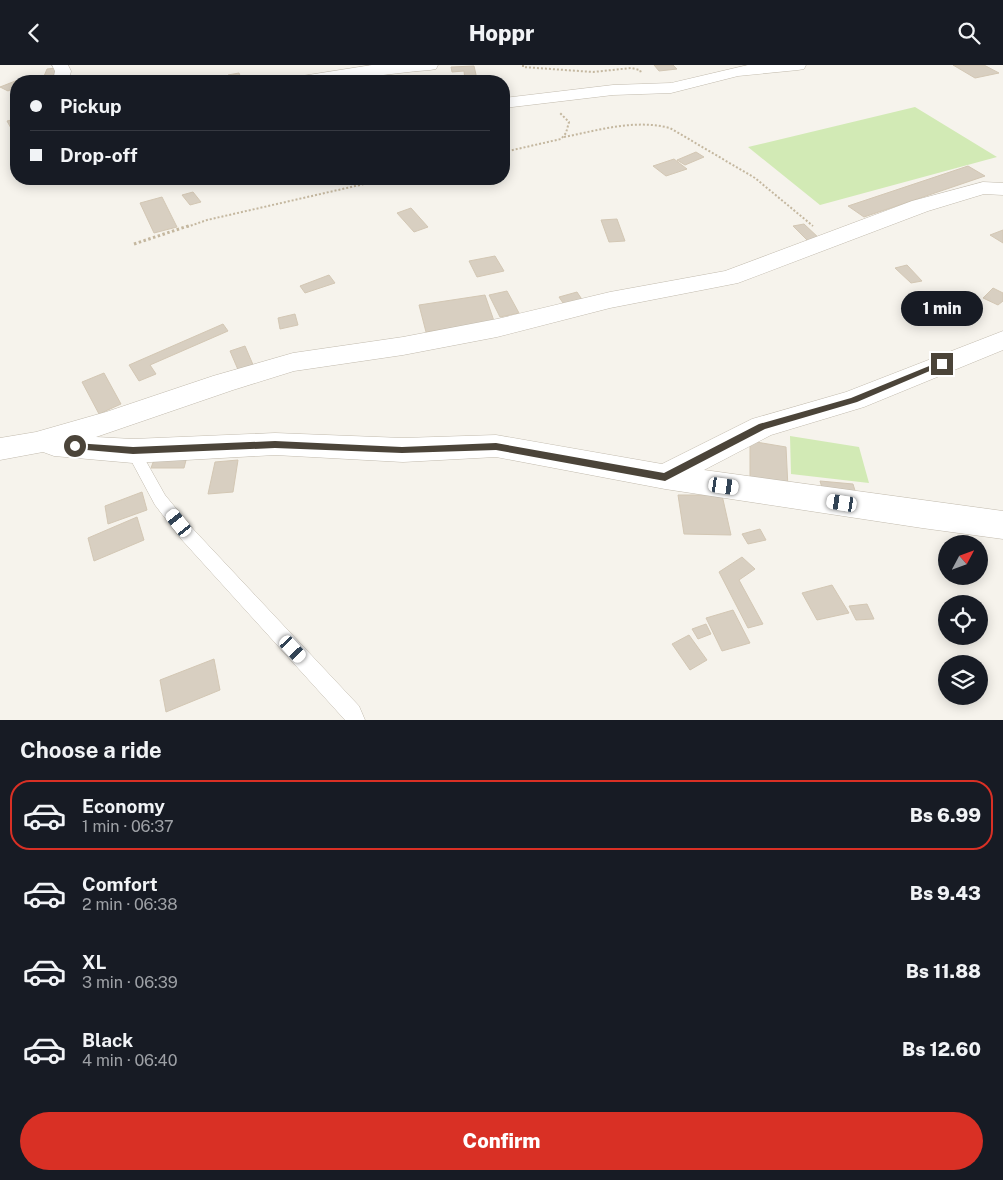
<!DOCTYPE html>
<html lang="en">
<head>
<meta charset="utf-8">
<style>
  :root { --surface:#171b24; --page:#20242c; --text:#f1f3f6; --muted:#9ea1a6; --line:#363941; --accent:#d93025 }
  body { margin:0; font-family:"Public Sans",sans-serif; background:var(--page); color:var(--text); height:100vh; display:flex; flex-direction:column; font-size:19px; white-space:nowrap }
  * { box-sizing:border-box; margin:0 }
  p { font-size:16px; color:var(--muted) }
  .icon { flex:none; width:28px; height:28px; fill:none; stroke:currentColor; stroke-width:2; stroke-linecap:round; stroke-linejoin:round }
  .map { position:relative; height:655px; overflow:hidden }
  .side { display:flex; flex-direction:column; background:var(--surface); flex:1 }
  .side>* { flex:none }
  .banner { position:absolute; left:10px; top:10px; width:500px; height:110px; border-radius:20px; box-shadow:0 2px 12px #0003; display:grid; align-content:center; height:110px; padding:0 20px; background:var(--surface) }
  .needle { width:32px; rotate:49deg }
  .controls { position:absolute; left:938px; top:470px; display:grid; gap:10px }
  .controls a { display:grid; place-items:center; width:50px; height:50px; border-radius:50%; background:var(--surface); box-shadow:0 2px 12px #0003; font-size:25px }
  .end { position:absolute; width:22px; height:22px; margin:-11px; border:6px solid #4b4439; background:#fff; box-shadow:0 0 0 2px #fff }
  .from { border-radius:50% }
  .bubble { position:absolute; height:35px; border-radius:18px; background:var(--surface); box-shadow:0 2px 12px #0003; font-size:16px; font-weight:800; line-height:35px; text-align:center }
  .car { position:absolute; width:15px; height:30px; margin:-15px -8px; border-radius:6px; box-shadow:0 0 4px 1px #0007; background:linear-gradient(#fff 24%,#345 0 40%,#fff 0 76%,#345 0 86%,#fff 0) }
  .banner b { display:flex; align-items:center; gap:18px; height:48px; font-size:19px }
  .banner b+b { border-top:1px solid var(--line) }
  .banner i { width:12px; height:12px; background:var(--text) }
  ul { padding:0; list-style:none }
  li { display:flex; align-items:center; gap:15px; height:70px; margin:0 10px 8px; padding:0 10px; border:2px solid transparent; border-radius:20px }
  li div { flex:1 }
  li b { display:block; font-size:19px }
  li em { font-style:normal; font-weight:800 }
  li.on { border-color:var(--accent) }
  li>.icon { width:45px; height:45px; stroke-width:1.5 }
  h2 { padding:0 20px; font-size:22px; line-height:60px }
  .action { display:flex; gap:10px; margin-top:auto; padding:10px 20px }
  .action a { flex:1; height:58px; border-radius:30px; background:var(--accent); color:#fff; font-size:20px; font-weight:800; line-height:58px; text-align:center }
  header { display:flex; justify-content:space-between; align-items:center; height:65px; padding:0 20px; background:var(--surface); font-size:22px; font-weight:800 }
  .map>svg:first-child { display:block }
  .green { fill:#d2eab5 }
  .building { fill:#d8cfc1; stroke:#d3c7b4 }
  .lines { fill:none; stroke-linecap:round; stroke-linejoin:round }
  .lane-casing { stroke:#c2bbae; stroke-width:1 }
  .street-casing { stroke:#c2bbae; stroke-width:1 }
  .path-far1 { stroke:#c4b79f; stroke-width:2; stroke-dasharray:2 2; stroke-linecap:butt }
  .path { stroke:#c4b79f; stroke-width:3; stroke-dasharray:2.5 2.5; stroke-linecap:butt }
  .lane { fill:#fff; fill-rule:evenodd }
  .street { fill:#fff; fill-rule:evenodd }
  .route { fill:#4b4439 }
</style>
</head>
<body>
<header><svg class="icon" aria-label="back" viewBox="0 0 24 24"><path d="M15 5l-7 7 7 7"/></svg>Hoppr<svg class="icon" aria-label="search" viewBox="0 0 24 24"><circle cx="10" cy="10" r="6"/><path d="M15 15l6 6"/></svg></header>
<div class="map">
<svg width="1003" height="655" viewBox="0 0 1003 655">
  <rect width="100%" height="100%" fill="#f6f3ec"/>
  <path class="green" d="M915,42L997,92L820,140L748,82Z
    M790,371L859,382L869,418L791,409Z"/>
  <path class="building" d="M654,0H673L677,4L659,6Z
    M953,0H984L999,8L975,13Z
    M474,1L477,14L465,15L464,6L452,7L451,2Z
    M56,3L52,16H42L47,4Z
    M239,8L241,13L230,15L228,10Z
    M23,13L30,16H16V22L8,26L0,22Z
    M16,54V64L12,65L7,56Z
    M696,87L704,92L685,100L677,95Z
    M674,94L687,104L666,111L653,101Z
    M968,101L985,111L864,152L848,141Z
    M193,127L201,137L190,140L182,130Z
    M162,132L177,162L154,168L140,138Z
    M411,143L428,162L414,167L397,148Z
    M617,154L625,176L609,177L601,155Z
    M804,159L820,174L809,177L793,161Z
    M1003,165V178L990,170Z
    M495,191L504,206L477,212L469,196Z
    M907,200L922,216L911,218L895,203Z
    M329,210L335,218L305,228L300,221Z
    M993,223L1003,228V236L998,240L983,233Z
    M507,226L519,248L500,252L489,230Z
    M577,227L583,236L565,241L559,232Z
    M485,230L494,256L426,267L419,240Z
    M295,249L298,260L280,264L278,253Z
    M223,259L228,266L150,300L156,309L139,316L129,300Z
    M245,281L254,302L239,307L230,286Z
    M104,308L121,339L99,349L82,317Z
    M750,376L786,382L788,423L750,417Z
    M187,391L184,403H151L155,392Z
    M238,395L233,427L208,429L215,397Z
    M820,416L853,419L856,429L823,426Z
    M142,427L147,445L108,459L105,441Z
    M678,430H722L731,470L684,469Z
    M137,452L144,475L94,496L88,473Z
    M760,464L766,475L748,479L742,469Z
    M742,492L755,504L739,515L763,559L748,563L719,507Z
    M832,520L849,548L817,555L802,528Z
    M867,539L874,554L856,555L849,541Z
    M733,545L750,578L722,586L706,553Z
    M706,559L711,569L698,574L692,564Z
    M689,570L707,595L690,605L672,579Z
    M214,594L220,625L166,647L160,615Z"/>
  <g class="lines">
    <g class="lane-casing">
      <path id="lane" d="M133,380L138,382L165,430L194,465L359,641L365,655H345L182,475L155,440L126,386L128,382Z"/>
    </g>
    <g class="street-casing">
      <path id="street" d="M52,0H68L71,6L69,16H53L55,6Z
        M372,0H438L436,4L430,5C385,8 339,19 293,16L296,12L302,11Z
        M748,0H806L804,4L798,5L738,11L671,28L613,30L504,43V33L613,20L671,18Z
        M983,117L1003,118V130L984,129L928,146L738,218L610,243L497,272L403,290L294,306L233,325L96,372L133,374L275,368L403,373L496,370L662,399L752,354L846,327L1003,266V285L864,342L771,370L704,405L1003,446V474L922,463L665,424L496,392L403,397L275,390L133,398L54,391L43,387L0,395V373L36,367L106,347L213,311L293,288L403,272L497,254L610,227L725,206L912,136Z"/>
    </g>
    <path class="path-far1" d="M523,0V2L593,7L631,3L640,5L641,8
      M92,16L94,11
      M564,72C600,65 634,54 670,63L755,113L813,161
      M504,87L561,74L566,68L569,57L560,48
      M187,162L207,155L386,114"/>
    <path class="path" d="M134,179L191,160"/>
    <use href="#lane" class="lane"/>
    <use href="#street" class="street"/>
  </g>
  <path class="route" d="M939,297H945L946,299L857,337L765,364L665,416L496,385L402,388L275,383L133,389L75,384L71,381L75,378L133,382L275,376L402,382L496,378L664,408L759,359L851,333Z"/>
</svg>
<div class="controls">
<a><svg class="needle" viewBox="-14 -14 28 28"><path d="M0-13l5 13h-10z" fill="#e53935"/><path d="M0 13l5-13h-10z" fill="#9ea1a6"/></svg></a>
<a><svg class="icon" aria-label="locate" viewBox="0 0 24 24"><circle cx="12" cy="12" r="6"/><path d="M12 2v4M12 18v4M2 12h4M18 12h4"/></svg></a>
<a><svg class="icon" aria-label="layers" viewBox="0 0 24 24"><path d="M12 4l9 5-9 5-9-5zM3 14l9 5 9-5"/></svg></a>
</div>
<i class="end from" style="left:75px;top:381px"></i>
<i class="end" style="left:942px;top:299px"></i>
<div class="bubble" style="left:901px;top:226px;width:82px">1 min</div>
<i class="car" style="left:724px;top:421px;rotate:98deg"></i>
<i class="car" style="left:842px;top:438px;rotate:279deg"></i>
<i class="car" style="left:179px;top:458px;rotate:321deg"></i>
<i class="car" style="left:293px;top:584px;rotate:137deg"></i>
<div class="banner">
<b><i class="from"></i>Pickup</b>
<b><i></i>Drop-off</b>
</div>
</div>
<section class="side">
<h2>Choose a ride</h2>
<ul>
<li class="on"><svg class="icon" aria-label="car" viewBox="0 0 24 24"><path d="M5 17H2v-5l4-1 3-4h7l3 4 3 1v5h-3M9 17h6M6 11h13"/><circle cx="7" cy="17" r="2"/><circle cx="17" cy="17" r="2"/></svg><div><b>Economy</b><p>1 min · 06:37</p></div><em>Bs 6.99</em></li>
<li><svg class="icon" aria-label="car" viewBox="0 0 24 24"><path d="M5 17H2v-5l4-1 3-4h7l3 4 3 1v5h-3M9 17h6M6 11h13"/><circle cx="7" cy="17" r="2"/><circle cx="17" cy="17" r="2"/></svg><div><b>Comfort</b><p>2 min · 06:38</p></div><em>Bs 9.43</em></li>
<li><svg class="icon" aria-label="car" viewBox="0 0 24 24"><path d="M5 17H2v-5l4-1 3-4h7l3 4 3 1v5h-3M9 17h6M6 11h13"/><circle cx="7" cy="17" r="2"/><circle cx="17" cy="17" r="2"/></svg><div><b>XL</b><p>3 min · 06:39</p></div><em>Bs 11.88</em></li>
<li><svg class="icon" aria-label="car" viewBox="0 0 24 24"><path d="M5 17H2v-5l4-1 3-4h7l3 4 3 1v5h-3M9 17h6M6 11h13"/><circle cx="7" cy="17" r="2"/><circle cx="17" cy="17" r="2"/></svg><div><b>Black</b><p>4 min · 06:40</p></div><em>Bs 12.60</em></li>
</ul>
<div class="action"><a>Confirm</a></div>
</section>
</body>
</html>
